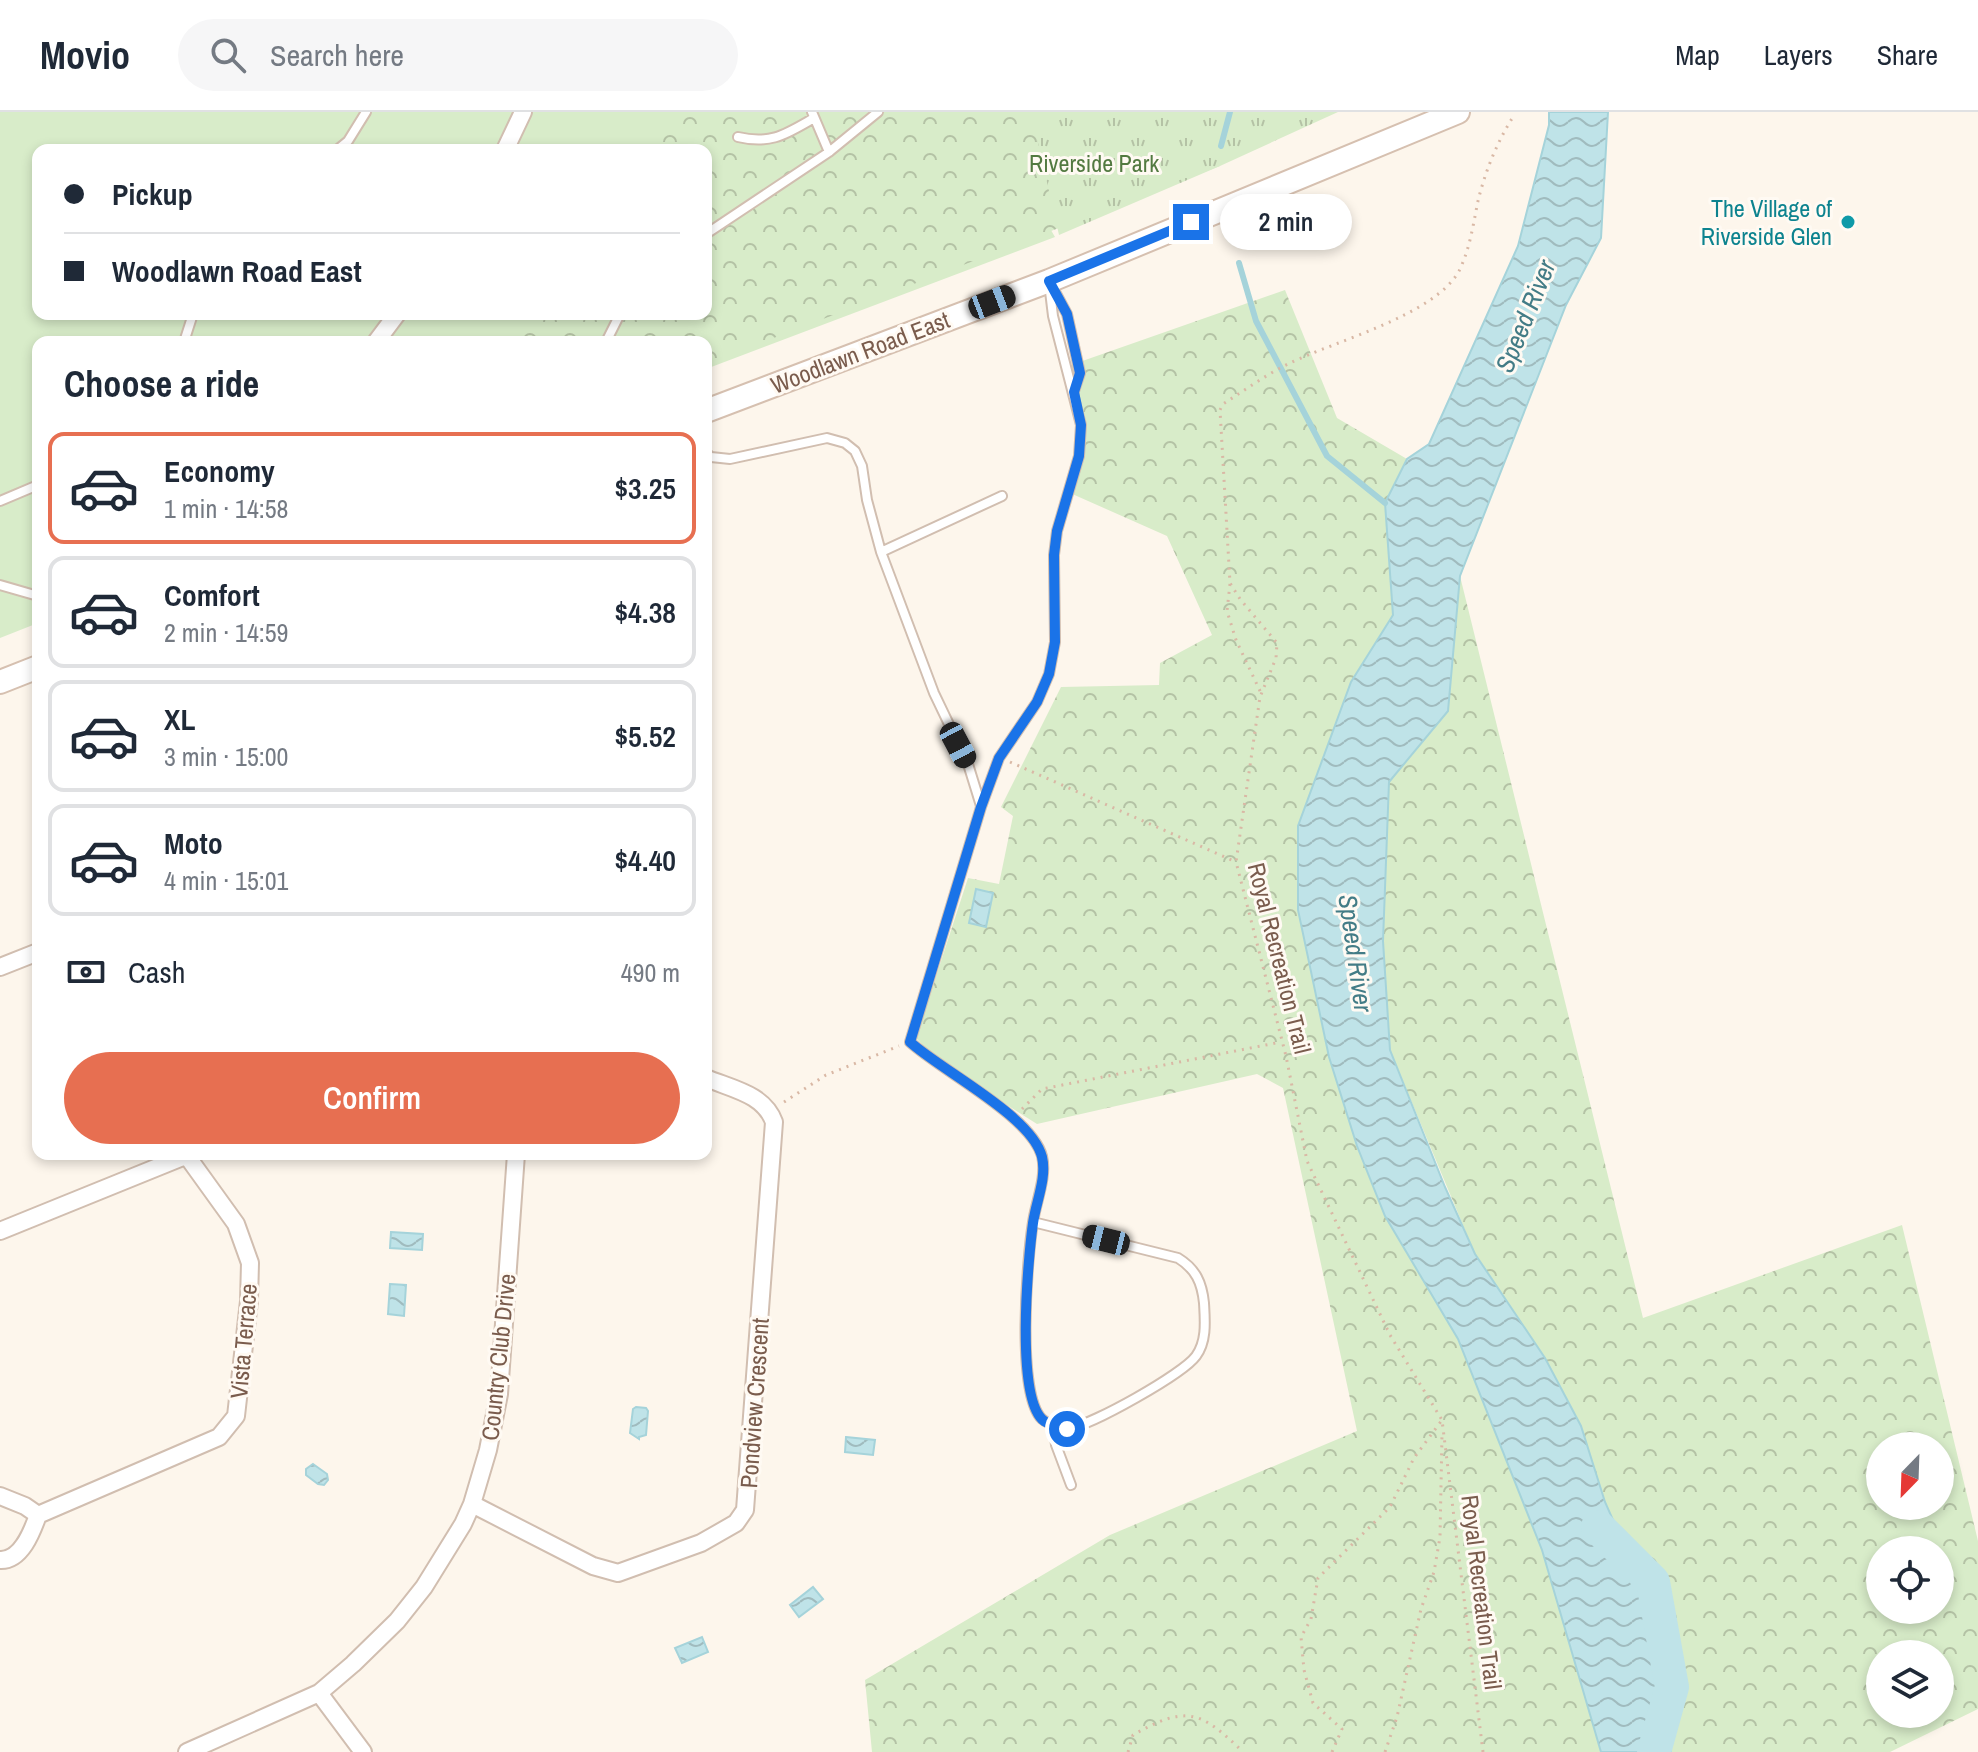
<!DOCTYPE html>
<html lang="en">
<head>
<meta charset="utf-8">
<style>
  :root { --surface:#fff; --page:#f6f6f7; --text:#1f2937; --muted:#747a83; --line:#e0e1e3; --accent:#e76f51 }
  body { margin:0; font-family:"Archivo Narrow",sans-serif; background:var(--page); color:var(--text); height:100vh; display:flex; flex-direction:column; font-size:30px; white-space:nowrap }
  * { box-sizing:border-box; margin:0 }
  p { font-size:26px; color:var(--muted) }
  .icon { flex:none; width:44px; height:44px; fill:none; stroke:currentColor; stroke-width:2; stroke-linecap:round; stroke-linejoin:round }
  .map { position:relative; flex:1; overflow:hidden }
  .details { position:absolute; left:32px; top:224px; width:680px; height:824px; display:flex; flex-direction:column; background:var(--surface); border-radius:16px; box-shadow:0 4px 12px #0003 }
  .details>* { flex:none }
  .banner { position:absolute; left:32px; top:32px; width:680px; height:176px; border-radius:16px; box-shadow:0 4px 12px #0003; display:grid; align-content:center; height:176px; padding:0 32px; background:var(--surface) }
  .needle { width:52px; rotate:203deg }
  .fabs { position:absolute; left:1866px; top:1320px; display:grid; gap:16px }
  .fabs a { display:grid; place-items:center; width:88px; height:88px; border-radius:50%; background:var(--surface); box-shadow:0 4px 12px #0003; font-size:40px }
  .end { position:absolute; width:36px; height:36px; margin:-18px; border:10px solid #1a73e8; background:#fff; box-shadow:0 0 0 4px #fff }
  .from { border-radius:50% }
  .bubble { position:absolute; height:56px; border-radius:28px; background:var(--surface); box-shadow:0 4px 12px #0003; font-size:26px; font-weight:600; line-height:56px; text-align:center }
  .car { position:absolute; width:24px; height:48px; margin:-24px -12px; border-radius:10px; box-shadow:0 0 6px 2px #0007; background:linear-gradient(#222 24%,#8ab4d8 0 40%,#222 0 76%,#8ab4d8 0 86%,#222 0) }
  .banner b { display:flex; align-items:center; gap:28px; height:76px; font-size:30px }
  .banner b+b { border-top:2px solid var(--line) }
  .banner i { width:20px; height:20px; background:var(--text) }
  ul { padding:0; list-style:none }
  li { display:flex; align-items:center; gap:24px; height:112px; margin:0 16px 12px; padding:0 16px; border:4px solid var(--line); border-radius:16px }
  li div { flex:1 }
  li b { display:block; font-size:30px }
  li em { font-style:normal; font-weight:600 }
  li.current { border-color:var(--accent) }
  li>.icon { width:72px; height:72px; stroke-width:1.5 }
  h2 { padding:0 32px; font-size:36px; line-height:96px }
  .pay { display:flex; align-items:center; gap:20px; height:88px; padding:0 32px; font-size:30px }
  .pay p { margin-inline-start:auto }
  .button { display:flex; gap:16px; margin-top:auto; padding:16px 32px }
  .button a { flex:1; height:92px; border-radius:48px; background:var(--accent); color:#fff; font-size:32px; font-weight:600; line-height:92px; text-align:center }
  header { display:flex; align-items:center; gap:48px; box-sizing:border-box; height:112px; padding:0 40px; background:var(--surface); border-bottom:2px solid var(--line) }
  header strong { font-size:38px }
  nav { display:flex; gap:44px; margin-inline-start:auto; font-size:28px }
  .search { width:560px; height:72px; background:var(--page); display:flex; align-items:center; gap:20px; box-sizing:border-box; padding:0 28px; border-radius:44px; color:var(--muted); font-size:30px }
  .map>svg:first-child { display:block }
  .grass { fill:#d8ecc9; fill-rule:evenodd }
  .forest { fill:url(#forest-crowns); fill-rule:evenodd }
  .park { fill:url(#park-tufts) }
  .water { fill:url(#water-waves); stroke:#a5d3da; stroke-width:2 }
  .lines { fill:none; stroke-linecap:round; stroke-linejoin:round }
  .stream { stroke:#a5d3da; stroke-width:6 }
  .river { stroke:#bfe3e8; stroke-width:34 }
  .lane-casing { stroke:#d1beb0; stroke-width:12 }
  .street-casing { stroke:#d1beb0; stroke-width:20 }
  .secondary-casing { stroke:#d6c0b0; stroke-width:26 }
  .path { stroke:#d9b8a5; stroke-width:3; stroke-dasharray:2 6; stroke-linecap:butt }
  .lane { stroke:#fff; stroke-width:8 }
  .street { stroke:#fff; stroke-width:16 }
  .secondary { stroke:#fff; stroke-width:22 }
  .route { stroke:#1a73e8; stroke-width:10 }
  .culture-dot { fill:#0f9aa8; stroke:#fffaf3; stroke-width:3 }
  .labels { text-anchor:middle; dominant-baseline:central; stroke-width:6; stroke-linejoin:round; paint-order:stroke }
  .park-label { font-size:24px; fill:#537a41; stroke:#fffaf3 }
  .culture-label { font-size:24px; fill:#0d838f; stroke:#fffaf3; text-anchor:end }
  .street-label { font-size:24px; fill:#7a5c4d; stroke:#fffaf3 }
  .water-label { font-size:26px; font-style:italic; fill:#437c86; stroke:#fffaf3 }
</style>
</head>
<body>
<header>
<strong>Movio</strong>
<div class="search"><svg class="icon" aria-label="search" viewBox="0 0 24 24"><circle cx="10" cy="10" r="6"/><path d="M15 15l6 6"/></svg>Search here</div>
<nav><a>Map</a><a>Layers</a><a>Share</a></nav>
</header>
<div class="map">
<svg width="1978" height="1640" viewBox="0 0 1978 1640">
  <defs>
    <pattern id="forest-crowns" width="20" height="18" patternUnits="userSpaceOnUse" patternTransform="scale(2)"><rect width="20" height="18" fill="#d8ecc9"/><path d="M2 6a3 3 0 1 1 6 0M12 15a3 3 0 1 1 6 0" fill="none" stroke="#b4c2a5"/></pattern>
    <pattern id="park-tufts" width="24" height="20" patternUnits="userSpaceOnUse" patternTransform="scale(2)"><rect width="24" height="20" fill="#d8ecc9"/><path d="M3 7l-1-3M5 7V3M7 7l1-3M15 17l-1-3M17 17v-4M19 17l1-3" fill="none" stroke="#b4c2a5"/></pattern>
    <pattern id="water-waves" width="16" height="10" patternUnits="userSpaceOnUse" patternTransform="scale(2)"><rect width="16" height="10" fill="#bfe3e8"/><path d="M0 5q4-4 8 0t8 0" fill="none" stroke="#a0bbbe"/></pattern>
  </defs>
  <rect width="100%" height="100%" fill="#fdf6ec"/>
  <path class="grass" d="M0,0H982L1055,125L706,257V230H38V511L0,526ZM38,38H706V202H38Z"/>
  <path class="forest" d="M668,0H1233L1220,54L706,252V230H499L527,202H706V38H645Z
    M1285,178L1337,306L1407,347L1385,391L1393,503L1351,570L1329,945L1357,1034L1385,1104L1458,1227L1542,1438L1601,1640H872L865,1568L1110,1423L1357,1319L1283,976L1257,962L1037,1012L938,949L916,926L968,766L999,772L1013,704L1001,695L1061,575L1159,573L1160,551L1212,523L1167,424L1070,381L1083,345L1071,253Z
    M1460,464L1643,1206L1902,1113L1978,1429V1597L1890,1640H1671L1660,1514L1605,1390L1581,1314L1545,1246L1475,1142L1390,938L1383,829L1389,670L1448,599ZM1880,1334H1940V1394H1880ZM1880,1438H1940V1498H1880ZM1880,1542H1940V1602H1880Z"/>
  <path class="park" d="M1031,0H1338L1220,54L1059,123Z"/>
  <path class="water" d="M1549,0H1608L1601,126L1566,193L1460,464L1448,599L1389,670L1383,829L1390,938L1445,1075L1475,1142L1545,1246L1581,1314L1605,1390L1660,1514L1671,1640H1601L1542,1438L1458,1227L1385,1104L1357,1034L1329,945L1298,798V714L1351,570L1393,503L1385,391L1407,347L1429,332L1518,134L1549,13Z
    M976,777L993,781L986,815L969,811Z
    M391,1120L423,1122L422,1138L390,1136Z
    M390,1172L406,1173L404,1204L388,1202Z
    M636,1295L646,1296L648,1299L646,1323L639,1325V1327L630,1321L633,1297Z
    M846,1325L875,1328L873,1343L845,1340Z
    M313,1352L327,1362L328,1368L324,1373L318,1372L306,1363V1357Z
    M813,1475L823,1487L799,1505L790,1493Z
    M702,1525L708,1540L682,1551L675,1536Z"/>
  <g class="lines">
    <path class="stream" d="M1221,34L1230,0
      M1239,151L1256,209L1327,344L1385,391"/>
    <path class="river" d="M1598,1415L1653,1470L1672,1575L1654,1640"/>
    <g class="lane-casing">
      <path id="lane" d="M812,0L829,40
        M738,25C771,33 786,22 814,6
        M337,38L348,29L366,0
        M706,122L829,40L878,0
        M1052,174L1067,202L1080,261L1074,279
        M184,230L193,202
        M606,230L620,202
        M706,341L711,345L730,347L827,326L845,331L855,339L862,354L867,388L881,440L934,581L968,652L981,694
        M0,389L38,373
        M881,440L1002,384
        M0,473L38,484
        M1033,1110L1178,1146C1196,1157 1202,1171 1204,1191C1205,1209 1207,1229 1196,1244C1183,1262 1092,1313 1070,1316C1063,1317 1048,1312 1042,1307C1016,1282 1027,1147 1033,1110C1036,1089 1047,1065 1042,1044C1031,1004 942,959 910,930L981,695L999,646L1037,590L1049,562L1055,530L1054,443L1057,419L1079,344L1081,313L1053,204L1049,171
        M1053,1312L1056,1333L1071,1373"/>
    </g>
    <g class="street-casing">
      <path id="street" d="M505,38L523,0
        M376,230L397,202
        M0,855L38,840
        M0,1119L190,1042
        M0,1384L25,1394L38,1403
        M472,1392L593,1454L618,1461L701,1431L736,1411L745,1398L774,1010C764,982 732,977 706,966
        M38,1403L219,1325L236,1304L249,1189L250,1151L236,1112L187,1044
        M0,1448C21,1449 32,1420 38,1403
        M319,1581L363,1640
        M187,1640L319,1581L353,1552L397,1509L424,1475L463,1412L472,1392L488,1338L499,1282L516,1042"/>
    </g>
    <g class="secondary-casing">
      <path id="secondary" d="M706,299L1049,169L1458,0
        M0,570L38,555"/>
    </g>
    <path class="path" d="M1230,472L1227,499L1236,528L1261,581
      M1010,650L1236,750
      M784,990L826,963L899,934
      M1022,997L1042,977L1281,930
      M1128,1640L1133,1623C1186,1593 1200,1598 1243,1640
      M1332,1640L1342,1617L1313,1591L1304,1558L1301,1525L1311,1507L1318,1466L1390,1395L1414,1346L1442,1308
      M1385,1640L1397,1605L1421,1497L1434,1460L1440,1425L1442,1323
      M1483,1640L1442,1308L1390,1223L1307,1049L1286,944L1236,750L1260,585L1276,546L1277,531L1240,487L1230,471L1220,298L1223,292C1245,278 1267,262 1290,251C1335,229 1435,203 1459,159C1470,137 1473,113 1478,89C1485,60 1497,30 1513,5"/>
    <use href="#lane" class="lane"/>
    <use href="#street" class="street"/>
    <use href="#secondary" class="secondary"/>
  </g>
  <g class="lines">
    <path class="route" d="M1067,1317C1060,1315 1050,1313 1044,1309C1015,1287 1028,1147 1033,1111C1036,1090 1047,1066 1042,1045C1032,1004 942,959 910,930L981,695L999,646L1037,590L1049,562L1055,530L1054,443L1057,419L1079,344L1081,313L1074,280L1080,261L1067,202L1049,169L1191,110"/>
  </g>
  <circle class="culture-dot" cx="1848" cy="110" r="8"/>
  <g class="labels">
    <g class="park-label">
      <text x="1094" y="51">Riverside Park</text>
    </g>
    <g class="culture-label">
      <text x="1832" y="96">The Village of<tspan x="1832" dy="28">Riverside Glen</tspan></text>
    </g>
    <g class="street-label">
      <text transform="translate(860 240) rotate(-21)">Woodlawn Road East</text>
      <text transform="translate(1280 846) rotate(76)">Royal Recreation Trail</text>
      <text transform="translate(243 1229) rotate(-85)">Vista Terrace</text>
      <text transform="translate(498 1245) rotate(-84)">Country Club Drive</text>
      <text transform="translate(754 1291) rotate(-86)">Pondview Crescent</text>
      <text transform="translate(1482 1480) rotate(83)">Royal Recreation Trail</text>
    </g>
    <g class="water-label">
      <text transform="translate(1525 204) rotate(-68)">Speed River</text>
      <text transform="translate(1356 841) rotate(82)">Speed River</text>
    </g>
  </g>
</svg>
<div class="fabs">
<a><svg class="needle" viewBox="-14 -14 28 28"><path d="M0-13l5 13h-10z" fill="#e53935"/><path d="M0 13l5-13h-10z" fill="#747a83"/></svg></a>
<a><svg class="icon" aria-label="locate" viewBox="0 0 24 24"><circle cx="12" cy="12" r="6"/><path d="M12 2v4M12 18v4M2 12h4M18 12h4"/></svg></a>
<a><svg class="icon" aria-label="layers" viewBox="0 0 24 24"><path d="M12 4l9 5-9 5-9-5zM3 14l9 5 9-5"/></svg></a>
</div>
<i class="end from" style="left:1067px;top:1317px"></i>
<i class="end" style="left:1191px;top:110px"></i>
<div class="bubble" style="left:1220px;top:82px;width:132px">2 min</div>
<i class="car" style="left:992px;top:190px;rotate:69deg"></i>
<i class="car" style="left:958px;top:633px;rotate:152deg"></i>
<i class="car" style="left:1106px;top:1128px;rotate:284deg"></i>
<div class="banner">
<b><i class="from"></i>Pickup</b>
<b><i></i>Woodlawn Road East</b>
</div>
<section class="details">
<h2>Choose a ride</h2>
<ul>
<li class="current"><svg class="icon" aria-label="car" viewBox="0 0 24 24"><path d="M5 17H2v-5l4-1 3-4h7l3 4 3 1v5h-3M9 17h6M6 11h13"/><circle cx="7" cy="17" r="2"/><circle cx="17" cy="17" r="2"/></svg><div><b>Economy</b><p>1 min · 14:58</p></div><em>$3.25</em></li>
<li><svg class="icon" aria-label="car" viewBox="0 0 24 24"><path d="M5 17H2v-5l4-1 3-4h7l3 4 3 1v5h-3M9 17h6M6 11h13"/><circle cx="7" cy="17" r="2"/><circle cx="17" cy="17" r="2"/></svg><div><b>Comfort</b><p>2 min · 14:59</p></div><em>$4.38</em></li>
<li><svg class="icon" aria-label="car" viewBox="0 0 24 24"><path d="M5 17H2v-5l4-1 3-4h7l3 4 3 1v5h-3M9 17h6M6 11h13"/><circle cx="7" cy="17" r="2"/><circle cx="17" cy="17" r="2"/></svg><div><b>XL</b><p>3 min · 15:00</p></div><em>$5.52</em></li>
<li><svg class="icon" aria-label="car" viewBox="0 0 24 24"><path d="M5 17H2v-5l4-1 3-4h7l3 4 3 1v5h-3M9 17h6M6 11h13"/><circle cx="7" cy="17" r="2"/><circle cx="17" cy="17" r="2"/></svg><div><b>Moto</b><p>4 min · 15:01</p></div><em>$4.40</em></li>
</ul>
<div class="pay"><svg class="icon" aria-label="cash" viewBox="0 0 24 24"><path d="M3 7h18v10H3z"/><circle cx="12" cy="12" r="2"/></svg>Cash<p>490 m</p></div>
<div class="button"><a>Confirm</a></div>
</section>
</div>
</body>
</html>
